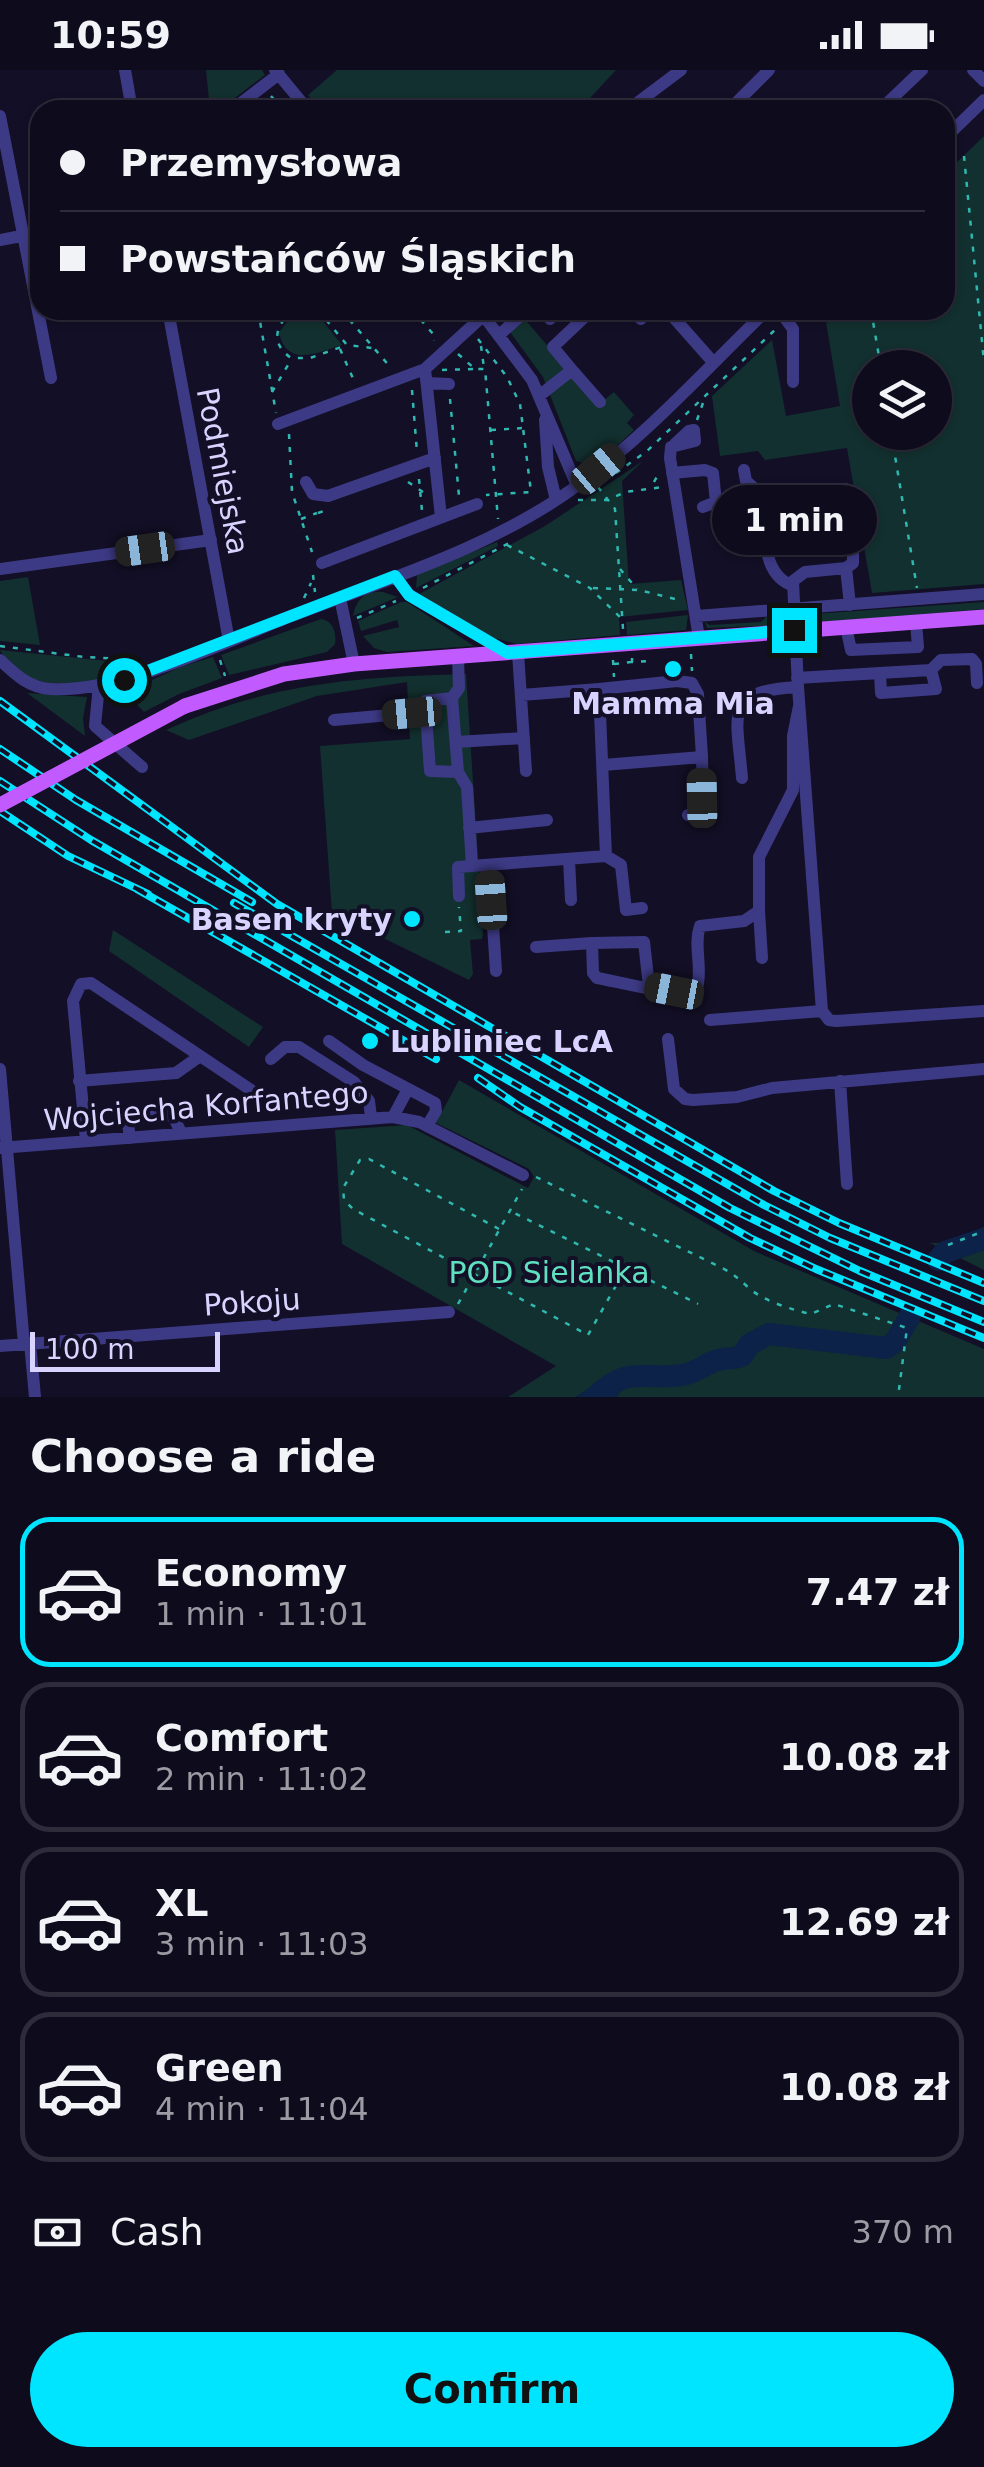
<!DOCTYPE html>
<html lang="en">
<head>
<meta charset="utf-8">
<style>
  :root { --surface:#0e0b1c; --page:#171425; --text:#f1f3f6; --muted:#9b9ba3; --line:#2e2b3b; --accent:#00e5ff }
  body { margin:0; font-family:"DejaVu Sans",sans-serif; background:var(--page); color:var(--text); height:100vh; display:flex; flex-direction:column; font-size:38px; white-space:nowrap }
  * { box-sizing:border-box; margin:0 }
  p { font-size:32px; color:var(--muted) }
  .icon { flex:none; width:55px; height:55px; fill:none; stroke:currentColor; stroke-width:2; stroke-linecap:round; stroke-linejoin:round }
  .map { position:relative; height:1327px; overflow:hidden }
  .side { display:flex; flex-direction:column; background:var(--surface); flex:1 }
  .side>* { flex:none }
  .top-card { position:absolute; left:30px; top:30px; width:925px; height:220px; border-radius:30px; box-shadow:0 2px 8px #0004,0 0 0 2px var(--line); display:grid; align-content:center; height:220px; padding:0 30px; background:var(--surface) }
  .fabs { position:absolute; left:852px; top:280px; display:grid; gap:20px }
  .fabs a { display:grid; place-items:center; width:100px; height:100px; border-radius:50%; background:var(--surface); box-shadow:0 2px 8px #0004,0 0 0 2px var(--line); font-size:50px }
  .scale { position:absolute; left:30px; bottom:25px; width:190px; box-sizing:border-box; padding-left:10px; border:5px solid #d9d4ff; border-top:0; font-size:28px; line-height:35px; white-space:nowrap; color:#d9d4ff; -webkit-text-stroke:8px #130f26; paint-order:stroke }
  .end { position:absolute; width:45px; height:45px; margin:-22px; border:12px solid #00e5ff; background:#111; box-shadow:0 0 0 5px #111 }
  .from { border-radius:50% }
  .bubble { position:absolute; height:70px; border-radius:35px; background:var(--surface); box-shadow:0 2px 8px #0004,0 0 0 2px var(--line); font-size:32px; font-weight:700; line-height:70px; text-align:center }
  .car { position:absolute; width:30px; height:60px; margin:-30px -15px; border-radius:12px; box-shadow:0 0 8px 2px #0007; background:linear-gradient(#222 24%,#8ab4d8 0 40%,#222 0 76%,#8ab4d8 0 86%,#222 0) }
  .top-card b { display:flex; align-items:center; gap:35px; height:95px; font-size:38px }
  .top-card b+b { border-top:2px solid var(--line) }
  .top-card i { width:25px; height:25px; background:var(--text) }
  ul { padding:0; list-style:none }
  li { display:flex; align-items:center; gap:30px; height:150px; margin:0 20px 15px; padding:0 10px; border:5px solid var(--line); border-radius:30px }
  li div { flex:1 }
  li b { display:block; font-size:38px }
  li em { font-style:normal; font-weight:700 }
  li.active { border-color:var(--accent) }
  li>.icon { width:90px; height:90px; stroke-width:1.5 }
  h2 { padding:0 30px; font-size:45px; line-height:120px }
  .pay { display:flex; align-items:center; gap:25px; height:110px; padding:0 30px; font-size:38px }
  .pay p { margin-inline-start:auto }
  .action { display:flex; gap:20px; margin-top:auto; padding:20px 30px }
  .action a { flex:1; height:115px; border-radius:60px; background:var(--accent); color:#111; font-size:40px; font-weight:700; line-height:115px; text-align:center }
  .status { display:flex; justify-content:space-between; align-items:center; height:70px; padding:0 50px; background:var(--surface); direction:ltr }
  .status svg { height:28px; fill:currentColor }
  .map>svg:first-child { display:block }
  .green { fill:#12302f; fill-rule:evenodd }
  .water { fill:#0c2248 }
  .lines { fill:none; stroke-linecap:round; stroke-linejoin:round }
  .river { stroke:#0c2248; stroke-width:22 }
  .path { stroke:#2fb8b0; stroke-width:2.5; stroke-dasharray:5 8; stroke-linecap:butt }
  .minor { stroke:#3d3a85; stroke-width:12 }
  .major { stroke:#c25bff; stroke-width:15 }
  .rail-casing { stroke:#00e5ff; stroke-width:8 }
  .rail { stroke:#130f26; stroke-width:4; stroke-dasharray:11; stroke-linecap:butt }
  .major-bridge { stroke:#c25bff; stroke-width:15 }
  .route { stroke:#00e5ff; stroke-width:12 }
  .poi-dot { fill:#00e5ff; stroke:#130f26; stroke-width:4 }
  .labels { text-anchor:middle; dominant-baseline:central; stroke-width:8; stroke-linejoin:round; paint-order:stroke }
  .street-label { font-size:30px; fill:#d9d4ff; stroke:#130f26 }
  .poi-label { font-size:30px; font-weight:bold; fill:#d9d4ff; stroke:#130f26 }
  .park-label { font-size:30px; fill:#5fe0c0; stroke:#130f26 }
</style>
</head>
<body>
<div class="status"><b>10:59</b><svg viewBox="0 0 49 12"><path d="M0 12V9h3v3zM5 12V6h3v6zM10 12V3h3v9zM15 12V0h3v12zM26 1h20v11H26zM47 4h2v5h-2z"/></svg></div>
<div class="map">
<svg width="984" height="1327" viewBox="0 0 984 1327">
  <rect width="100%" height="100%" fill="#130f26"/>
  <path class="green" d="M206,0H262L265,5L219,40H210Z
    M337,0H616L579,40H320L308,25Z
    M984,66V514L872,523L847,378L765,390L758,381L720,386L712,326L772,270L786,346L840,336L824,240H945V104ZM870,298H935V362H870Z
    M297,240H314L342,275C317,283 286,298 279,262Z
    M494,240H517L598,335L614,322L634,345L627,353L634,360L602,390L590,395L576,391L543,307Z
    M643,391L622,411L629,514L681,510L688,540L619,547L620,565L517,574L491,567L419,524L545,456Z
    M497,472L498,476L416,518L417,505Z
    M28,507L40,575L0,571V511Z
    M383,522L398,527L353,546C356,529 366,520 383,522Z
    M401,532H407L474,576L387,582L374,578L363,566L399,557L397,550L361,561L358,551Z
    M984,532V539L800,554L799,545Z
    M781,544L788,549L785,555L707,558L705,552L710,555L761,552L768,545Z
    M688,545L686,560L627,565L626,552Z
    M321,549C333,550 337,564 335,574L327,582L229,605L221,585Z
    M0,580L127,593L142,597C98,613 27,631 0,580Z
    M213,587L222,608L179,624L144,642L125,622L183,596Z
    M466,604L483,865L482,869L470,870L473,904L469,910L332,843L320,676L410,669L407,612L317,626L189,670L166,660C268,613 355,607 466,604Z
    M27,623L87,627L83,648L85,666Z
    M113,860L263,957L249,977L109,881Z
    M459,1010L754,1181L984,1279V1327H617L627,1305L606,1307L576,1327H508L556,1296L342,1174L335,1060L407,1055L528,1118L534,1107L529,1099L436,1053Z
    M984,1157V1200L930,1173H946Z"/>
  <path class="water" d="M629,1305L617,1327H576L606,1307Z"/>
  <g class="lines">
    <path class="river" d="M938,1190L945,1182L984,1169
      M595,1327C631,1294 641,1311 682,1305C697,1303 705,1293 718,1290C726,1288 734,1289 742,1286L750,1274L769,1264L886,1278L895,1272L910,1246"/>
    <path class="path" d="M271,26L283,40
      M964,86L984,292
      M258,240L276,343
      M293,240C275,256 270,273 291,288H310L347,275
      M318,240L347,275L372,278
      M341,240L392,299
      M412,240L434,265V271
      M452,240L458,248
      M871,240L881,298
      M478,269L507,307L520,334L531,422L486,425
      M481,276L484,298
      M340,279L355,313
      M458,284L475,299H485L498,449
      M442,300L474,299
      M412,320L417,382
      M272,322L291,290
      M450,329L459,426
      M697,350L704,330
      M491,360L523,358
      M891,362L917,518
      M289,364L292,422L312,482
      M616,403L647,381L777,258
      M419,409L422,441
      M408,412L426,424
      M654,412L660,401
      M598,417L615,439L623,559
      M578,430H608L625,422L663,417
      M318,443L330,439
      M301,449L317,443
      M507,475L590,518L621,548
      M620,499L637,519
      M313,505L315,522
      M423,518L509,473
      M593,518L639,520L679,530
      M304,528L311,513
      M357,548L396,531
      M0,576L84,587L139,590
      M691,584L692,601
      M632,588V592L651,591
      M220,590L225,606
      M613,590L614,607
      M614,594L631,592
      M445,862L461,861L459,837
      M536,1107L722,1198C734,1204 740,1210 749,1218C763,1231 793,1240 811,1244L834,1234L907,1258L898,1327
      M499,1159L369,1089L360,1090L343,1118L344,1130L353,1139L588,1265L626,1198L510,1141
      M948,1175L984,1161
      M627,1199L698,1234
      M458,1234L522,1119"/>
    <path class="minor" d="M125,0L132,40
      M275,0L308,40
      M973,0L984,11
      M645,27L681,0
      M241,33L279,4
      M628,40L645,27L658,40
      M729,40L769,0
      M880,40L922,0
      M0,46L51,308
      M945,68L984,30
      M0,170L21,166
      M168,240L229,571
      M542,240L550,249
      M631,240L641,249
      M667,240L713,292
      M779,240L793,259V312
      M480,241L532,310L577,416
      M499,265L527,240
      M572,300L600,332
      M427,313L449,314
      M539,326L572,300L553,277L592,240
      M545,350L548,397L556,430
      M278,354L425,299
      M675,374L689,361L694,360L695,371L671,377L670,388L699,568
      M744,400L746,411L764,427
      M672,403L705,400L713,403L716,432L703,437
      M306,412L313,424L328,426L435,388
      M441,447L425,299L484,245
      M322,493L477,434
      M0,499L211,470
      M395,506L409,525L508,583
      M791,515C759,502 766,456 764,427L845,419L852,436L853,485V493L846,498
      M340,528L354,594
      M696,546L984,524
      M846,557L851,580L918,577L916,552
      M518,583L526,701
      M458,587L459,618L452,628L458,702L467,717L472,796
      M0,590C15,604 29,618 51,619C119,623 224,573 289,547C387,509 492,478 578,415C647,365 706,299 767,240
      M931,600L941,590L972,589L976,594L977,613
      M797,608L880,603L881,623L936,619L931,600L880,603
      M99,615L95,656L142,697
      M798,617L822,941L829,950L836,951L984,941
      M599,619L677,611L692,613L698,624L702,687L603,695
      M452,628L425,631L430,701L458,702
      M334,650L424,642
      M456,672L524,668
      M742,708C737,645 722,621 798,617L793,511L805,502L846,498L850,535
      M688,745L698,742L703,728L702,687
      M469,758L547,750
      M606,786L621,795L626,840L642,838
      M569,789L571,830
      M489,795L496,901
      M459,826L458,797L606,786L599,619L521,625
      M759,841L762,888
      M536,877L592,873
      M649,916L644,872L592,873L593,903L597,908C621,912 678,929 697,918C703,898 693,875 700,856L744,851L759,841V787L793,720V666L799,636
      M710,950L822,941
      M668,969L674,1019L685,1029L693,1030L737,1027L772,1018L984,999
      M329,971L363,995L435,1033L436,1041L427,1056
      M271,989L285,977H299L354,1012L369,1031L371,1047
      M0,999L24,1274
      M79,1011L176,1003L200,986
      M840,1011L847,1114
      M393,1047L408,1019
      M130,1068L128,1054L133,1048L173,1045L181,1063
      M86,1071L73,931L81,914L91,913L251,1020
      M0,1078L393,1047L419,1052L523,1105
      M30,1273L35,1327
      M0,1276L449,1242"/>
    <path class="major" d="M185,636L284,604L354,594L984,547"/>
    <g class="rail-casing">
      <path id="rail" d="M0,631L277,834L774,1121L839,1153L984,1213
        M0,679L76,730L252,832
        M0,711L91,770L730,1138L860,1201L984,1252
        M0,741L68,786L148,824
        M137,819L436,989
        M234,833L764,1135L830,1168L984,1231
        M478,1008L520,1037L750,1168L816,1199L984,1268"/>
    </g>
    <use href="#rail" class="rail"/>
    <path class="major-bridge" d="M0,735L185,636"/>
  </g>
  <g class="lines">
    <path class="route" d="M124,610L395,506L409,525L508,583L794,560"/>
  </g>
  <g class="poi-dot">
    <circle cx="673" cy="599" r="10"/>
    <circle cx="412" cy="849" r="10"/>
    <circle cx="370" cy="971" r="10"/>
  </g>
  <g class="labels">
    <g class="street-label">
      <text transform="translate(223 401) rotate(79)">Podmiejska</text>
      <text transform="translate(206 1036) rotate(-5)">Wojciecha Korfantego</text>
      <text transform="translate(252 1232) rotate(-4)">Pokoju</text>
    </g>
    <g class="poi-label">
      <text x="673" y="633">Mamma Mia</text>
      <text x="392" y="849" text-anchor="end">Basen kryty</text>
      <text x="390" y="971" text-anchor="start">Lubliniec LcA</text>
    </g>
    <g class="park-label">
      <text x="549" y="1202">POD Sielanka</text>
    </g>
  </g>
</svg>
<div class="fabs">
<a><svg class="icon" aria-label="layers" viewBox="0 0 24 24"><path d="M12 4l9 5-9 5-9-5zM3 14l9 5 9-5"/></svg></a>
</div>
<div class="scale">100 m</div>
<i class="end from" style="left:124px;top:610px"></i>
<i class="end" style="left:794px;top:560px"></i>
<div class="bubble" style="left:712px;top:415px;width:165px">1 min</div>
<i class="car" style="left:598px;top:399px;rotate:50deg"></i>
<i class="car" style="left:145px;top:479px;rotate:262deg"></i>
<i class="car" style="left:412px;top:643px;rotate:265deg"></i>
<i class="car" style="left:702px;top:728px;rotate:359deg"></i>
<i class="car" style="left:491px;top:830px;rotate:356deg"></i>
<i class="car" style="left:674px;top:921px;rotate:281deg"></i>
<div class="top-card">
<b><i class="from"></i>Przemysłowa</b>
<b><i></i>Powstańców Śląskich</b>
</div>
</div>
<section class="side">
<h2>Choose a ride</h2>
<ul>
<li class="active"><svg class="icon" aria-label="car" viewBox="0 0 24 24"><path d="M5 17H2v-5l4-1 3-4h7l3 4 3 1v5h-3M9 17h6M6 11h13"/><circle cx="7" cy="17" r="2"/><circle cx="17" cy="17" r="2"/></svg><div><b>Economy</b><p>1 min · 11:01</p></div><em>7.47 zł</em></li>
<li><svg class="icon" aria-label="car" viewBox="0 0 24 24"><path d="M5 17H2v-5l4-1 3-4h7l3 4 3 1v5h-3M9 17h6M6 11h13"/><circle cx="7" cy="17" r="2"/><circle cx="17" cy="17" r="2"/></svg><div><b>Comfort</b><p>2 min · 11:02</p></div><em>10.08 zł</em></li>
<li><svg class="icon" aria-label="car" viewBox="0 0 24 24"><path d="M5 17H2v-5l4-1 3-4h7l3 4 3 1v5h-3M9 17h6M6 11h13"/><circle cx="7" cy="17" r="2"/><circle cx="17" cy="17" r="2"/></svg><div><b>XL</b><p>3 min · 11:03</p></div><em>12.69 zł</em></li>
<li><svg class="icon" aria-label="car" viewBox="0 0 24 24"><path d="M5 17H2v-5l4-1 3-4h7l3 4 3 1v5h-3M9 17h6M6 11h13"/><circle cx="7" cy="17" r="2"/><circle cx="17" cy="17" r="2"/></svg><div><b>Green</b><p>4 min · 11:04</p></div><em>10.08 zł</em></li>
</ul>
<div class="pay"><svg class="icon" aria-label="cash" viewBox="0 0 24 24"><path d="M3 7h18v10H3z"/><circle cx="12" cy="12" r="2"/></svg>Cash<p>370 m</p></div>
<div class="action"><a>Confirm</a></div>
</section>
</body>
</html>
